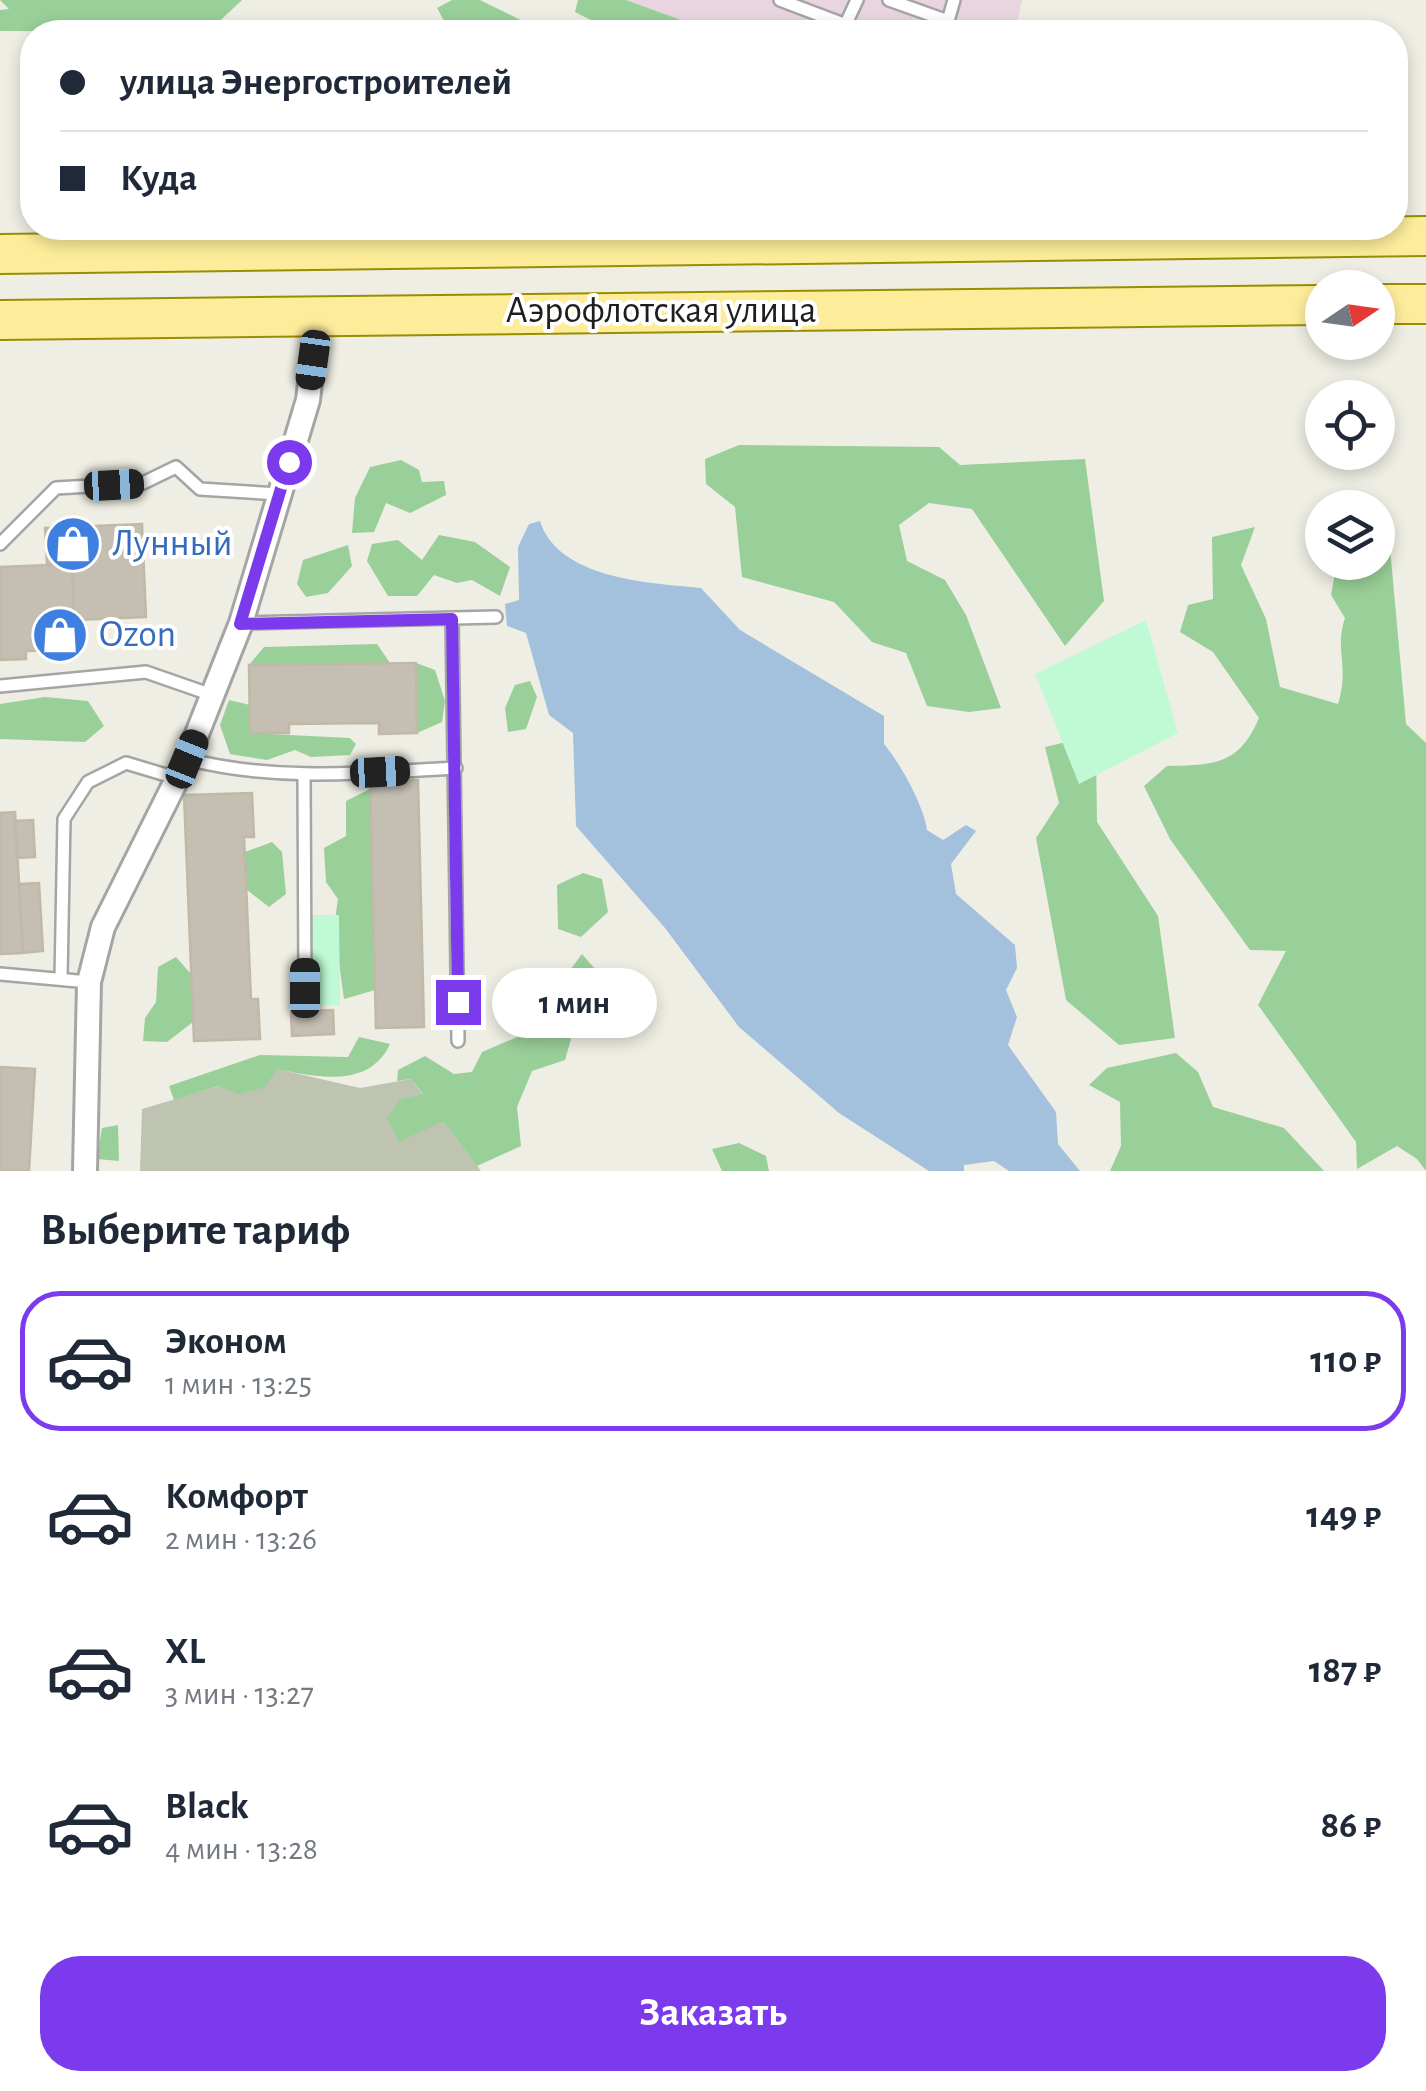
<!DOCTYPE html>
<html lang="ru">
<head>
<meta charset="utf-8">
<style>
  :root { --surface:#fff; --page:#f2f2f3; --text:#1f2937; --muted:#747a83; --line:#e0e1e3; --accent:#7c3aed }
  body { margin:0; font-family:"Alegreya Sans",sans-serif; background:var(--page); color:var(--text); height:100vh; display:flex; flex-direction:column; font-size:38px; white-space:nowrap }
  * { box-sizing:border-box; margin:0 }
  p { font-size:32px; color:var(--muted) }
  .icon { flex:none; width:55px; height:55px; fill:none; stroke:currentColor; stroke-width:2; stroke-linecap:round; stroke-linejoin:round }
  .map { position:relative; height:1171px; overflow:hidden }
  .side { display:flex; flex-direction:column; background:var(--surface); flex:1 }
  .side>* { flex:none }
  .banner { position:absolute; left:20px; top:20px; width:1388px; height:220px; border-radius:40px; box-shadow:0 5px 15px #0003; display:grid; align-content:center; height:220px; padding:0 40px; background:var(--surface) }
  .needle { width:65px; rotate:77deg }
  .fabs { position:absolute; left:1305px; top:270px; display:grid; gap:20px }
  .fabs a { display:grid; place-items:center; width:90px; height:90px; border-radius:50%; background:var(--surface); box-shadow:0 5px 15px #0003; font-size:50px }
  .end { position:absolute; width:45px; height:45px; margin:-22px; border:12px solid #7c3aed; background:#fff; box-shadow:0 0 0 5px #fff }
  .from { border-radius:50% }
  .bubble { position:absolute; height:70px; border-radius:35px; background:var(--surface); box-shadow:0 5px 15px #0003; font-size:32px; font-weight:600; line-height:70px; text-align:center }
  .car { position:absolute; width:30px; height:60px; margin:-30px -15px; border-radius:12px; box-shadow:0 0 8px 2px #0007; background:linear-gradient(#222 24%,#8ab4d8 0 40%,#222 0 76%,#8ab4d8 0 86%,#222 0) }
  .banner b { display:flex; align-items:center; gap:35px; height:95px; font-size:38px }
  .banner b+b { border-top:2px solid var(--line) }
  .banner i { width:25px; height:25px; background:var(--text) }
  ul { padding:0; list-style:none }
  li { display:flex; align-items:center; gap:30px; height:140px; margin:0 20px 15px; padding:0 20px; border:5px solid transparent; border-radius:40px }
  li div { flex:1 }
  li b { display:block; font-size:38px }
  li em { font-style:normal; font-weight:600 }
  li.selected { border-color:var(--accent) }
  li>.icon { width:90px; height:90px; stroke-width:1.5 }
  h2 { padding:0 40px; font-size:45px; line-height:120px }
  .button { display:flex; gap:20px; margin-top:auto; padding:20px 40px }
  .button a { flex:1; height:115px; border-radius:40px; background:var(--accent); color:#fff; font-size:40px; font-weight:600; line-height:115px; text-align:center }
  .map>svg:first-child { display:block }
  .industrial { fill:#e8d5e0 }
  .construction { fill:#bec4af }
  .forest { fill:#99cf98 }
  .park { fill:#bffad4 }
  .water { fill:#a3c1dd }
  .building { fill:#c4beb3; stroke:#c1b9a6; stroke-width:2.5 }
  .lines { fill:none; stroke-linecap:round; stroke-linejoin:round }
  .service-casing { stroke:#a5a5a5; stroke-width:16 }
  .minor-casing { stroke:#a5a5a5; stroke-width:28 }
  .primary-casing { stroke:#988e00; stroke-width:42 }
  .service { stroke:#fff; stroke-width:11 }
  .minor { stroke:#fff; stroke-width:22 }
  .primary { stroke:#fded9b; stroke-width:38 }
  .route { stroke:#7c3aed; stroke-width:12 }
  .labels { text-anchor:middle; dominant-baseline:central; stroke-width:8; stroke-linejoin:round; paint-order:stroke }
  .street-label { font-size:38px; fill:#1e1e1e; stroke:#fff }
  .shop-label { font-size:38px; fill:#366cbe; stroke:#fff; text-anchor:start }
</style>
</head>
<body>
<div class="map">
<svg width="1426" height="1171" viewBox="0 0 1426 1171">
  <rect width="100%" height="100%" fill="#efeee4"/>
  <path class="industrial" d="M626,0H1022L1015,32H714Z"/>
  <path class="construction" d="M277,1069L360,1088L411,1079L481,1171H140L142,1109Z"/>
  <path class="forest" d="M0,0H242L208,32L0,31V10L9,9Z
    M452,0H480L527,23L518,32H445L449,30L437,8Z
    M578,0H626L714,32H614L575,12Z
    M739,445L939,447L960,465L1085,459L1104,601L1065,646L972,509L929,503L899,525L907,561L945,580L966,615L1001,708L969,712L927,706L906,653L872,642L834,602L742,577L735,507L706,484L705,459Z
    M401,460L419,470L422,482L444,481L446,495L410,513L386,503L374,532L352,533L355,498L370,467Z
    M1378,513L1388,526L1406,724L1426,743V1171L1417,1159L1397,1146L1357,1169L1356,1142L1258,1005L1286,951L1250,950L1170,839L1144,786L1167,766C1214,765 1239,765 1259,718L1213,652L1180,632L1188,605L1213,599L1212,537L1255,527L1241,565L1266,619L1280,687L1338,704C1350,666 1334,652 1345,618L1331,595L1337,563L1378,562Z
    M439,535L475,542L510,567L500,596L472,580L457,583L434,575L417,596H388L367,561L372,544L398,540L422,560Z
    M348,545L352,566L328,593L306,597L297,584L303,560Z
    M377,644L390,663L249,665L264,647Z
    M416,663L435,670L445,701L442,722L417,733Z
    M530,681L537,697L526,729L508,732L505,708L515,685Z
    M45,697L88,701L104,726L85,742L0,739V704Z
    M229,700L250,705L251,733L350,738L356,744L350,755L311,757L295,750L267,760L230,754L220,725Z
    M1075,740L1096,756L1097,822L1158,916L1175,1038L1119,1045L1066,1000L1036,838L1059,803L1045,747Z
    M370,789L375,990L344,999L334,926L338,899L326,882L324,848L346,836V801Z
    M272,842L282,852L286,894L269,907L247,890L245,852Z
    M583,873L602,879L608,912L581,937L558,929L557,885Z
    M582,954L603,978L598,1005L575,1025L565,1060L532,1071L517,1107L521,1146L477,1166L443,1121L399,1142L387,1118L400,1100L423,1094L411,1079L397,1081L398,1070L425,1056L454,1074L472,1072L482,1052L557,1020L562,981Z
    M176,957L191,974L193,1022L167,1042L143,1041L145,1018L156,1002L158,967Z
    M359,1037L390,1044C370,1088 318,1078 277,1069L265,1087L239,1094L219,1086L174,1100L169,1086L260,1055L348,1057Z
    M1176,1053L1198,1072L1213,1107L1284,1128L1324,1171H1110L1121,1146L1120,1102L1089,1085L1107,1068Z
    M118,1125L119,1161L97,1159L102,1128Z
    M739,1143L766,1156L769,1171H722L712,1149Z"/>
  <path class="park" d="M1146,620L1178,733L1079,784L1035,674Z
    M309,915H339L340,1005L311,1006Z"/>
  <path class="water" d="M540,521C558,579 650,583 701,588L740,630L884,716V744C900,763 924,806 927,830L943,840L966,825L976,831L951,864L956,894L1015,945L1017,968L1006,990L1017,1017L1008,1045L1056,1112L1058,1144L1080,1171H1009L994,1161L964,1165V1171H929L839,1113L739,1027L665,928L576,826L573,733L549,715L526,633L507,626L505,604L519,600L518,547L529,524Z"/>
  <path class="building" d="M142,524L146,617L74,620L72,564L47,565L45,528Z
    M72,564L75,650L26,651V659L0,660V567Z
    M416,663L417,733L379,734V723L289,724V733H250L249,665Z
    M418,780L424,1027L376,1028L370,782Z
    M252,793L254,837H244L251,999H258L260,1039L194,1041L184,795Z
    M15,812L23,953L0,954V813Z
    M33,820L35,857L17,858L15,821Z
    M39,883L43,951L23,953L19,884Z
    M333,1010L334,1034L292,1036L291,1012Z
    M0,1067L35,1069L29,1171H0Z"/>
  <g class="lines">
    <g class="service-casing">
      <path id="service" d="M780,0L846,25
        M889,0L948,21L954,0
        M842,32L857,0
        M0,544L56,488L143,483L176,467L200,489L279,494
        M452,619L458,1041
        M241,623L496,617
        M0,686L146,672L212,695
        M187,759C276,782 365,773 456,768
        M304,775L305,988
        M0,974L89,982
        M61,978L64,819L88,782L126,763L176,778"/>
    </g>
    <g class="minor-casing">
      <path id="minor" d="M85,1171L89,982L103,927L187,759L241,623L308,400L318,313"/>
    </g>
    <g class="primary-casing">
      <path id="primary" d="M0,254L1426,236
        M1378,304H1426
        M0,320L1322,305"/>
    </g>
    <use href="#service" class="service"/>
    <use href="#minor" class="minor"/>
    <use href="#primary" class="primary"/>
  </g>
  <g class="lines">
    <path class="route" d="M289,462L240,624L452,619L458,1002"/>
  </g>
  <defs>
    <g id="shop-disc" transform="scale(2.875)"><circle r="9.5" fill="#3f7fe0" stroke="#fff"/><path d="M-5-2.5h2.3a2.7 3.5 0 0 1 5.4 0H5L5.5 6h-11ZM-1.5-2.5h3a1.5 2.3 0 0 0-3 0Z" fill="#fff"/></g>
  </defs>
  <g fill-rule="evenodd">
    <use href="#shop-disc" x="73" y="544"/>
    <use href="#shop-disc" x="60" y="635"/>
  </g>
  <g class="labels">
    <g class="street-label">
      <text x="661" y="311">Аэрофлотская улица</text>
    </g>
    <g class="shop-label">
      <text x="112" y="544">Лунный</text>
      <text x="99" y="635">Ozon</text>
    </g>
  </g>
</svg>
<div class="fabs">
<a><svg class="needle" viewBox="-14 -14 28 28"><path d="M0-13l5 13h-10z" fill="#e53935"/><path d="M0 13l5-13h-10z" fill="#747a83"/></svg></a>
<a><svg class="icon" aria-label="locate" viewBox="0 0 24 24"><circle cx="12" cy="12" r="6"/><path d="M12 2v4M12 18v4M2 12h4M18 12h4"/></svg></a>
<a><svg class="icon" aria-label="layers" viewBox="0 0 24 24"><path d="M12 4l9 5-9 5-9-5zM3 14l9 5 9-5"/></svg></a>
</div>
<i class="end from" style="left:289px;top:462px"></i>
<i class="end" style="left:458px;top:1002px"></i>
<div class="bubble" style="left:492px;top:968px;width:165px">1 мин</div>
<i class="car" style="left:313px;top:360px;rotate:188deg"></i>
<i class="car" style="left:114px;top:485px;rotate:87deg"></i>
<i class="car" style="left:187px;top:759px;rotate:22deg"></i>
<i class="car" style="left:380px;top:772px;rotate:87deg"></i>
<i class="car" style="left:305px;top:988px;rotate:0deg"></i>
<div class="banner">
<b><i class="from"></i>улица Энергостроителей</b>
<b><i></i>Куда</b>
</div>
</div>
<section class="side">
<h2>Выберите тариф</h2>
<ul>
<li class="selected"><svg class="icon" aria-label="car" viewBox="0 0 24 24"><path d="M5 17H2v-5l4-1 3-4h7l3 4 3 1v5h-3M9 17h6M6 11h13"/><circle cx="7" cy="17" r="2"/><circle cx="17" cy="17" r="2"/></svg><div><b>Эконом</b><p>1 мин · 13:25</p></div><em>110 ₽</em></li>
<li><svg class="icon" aria-label="car" viewBox="0 0 24 24"><path d="M5 17H2v-5l4-1 3-4h7l3 4 3 1v5h-3M9 17h6M6 11h13"/><circle cx="7" cy="17" r="2"/><circle cx="17" cy="17" r="2"/></svg><div><b>Комфорт</b><p>2 мин · 13:26</p></div><em>149 ₽</em></li>
<li><svg class="icon" aria-label="car" viewBox="0 0 24 24"><path d="M5 17H2v-5l4-1 3-4h7l3 4 3 1v5h-3M9 17h6M6 11h13"/><circle cx="7" cy="17" r="2"/><circle cx="17" cy="17" r="2"/></svg><div><b>XL</b><p>3 мин · 13:27</p></div><em>187 ₽</em></li>
<li><svg class="icon" aria-label="car" viewBox="0 0 24 24"><path d="M5 17H2v-5l4-1 3-4h7l3 4 3 1v5h-3M9 17h6M6 11h13"/><circle cx="7" cy="17" r="2"/><circle cx="17" cy="17" r="2"/></svg><div><b>Black</b><p>4 мин · 13:28</p></div><em>86 ₽</em></li>
</ul>
<div class="button"><a>Заказать</a></div>
</section>
</body>
</html>
